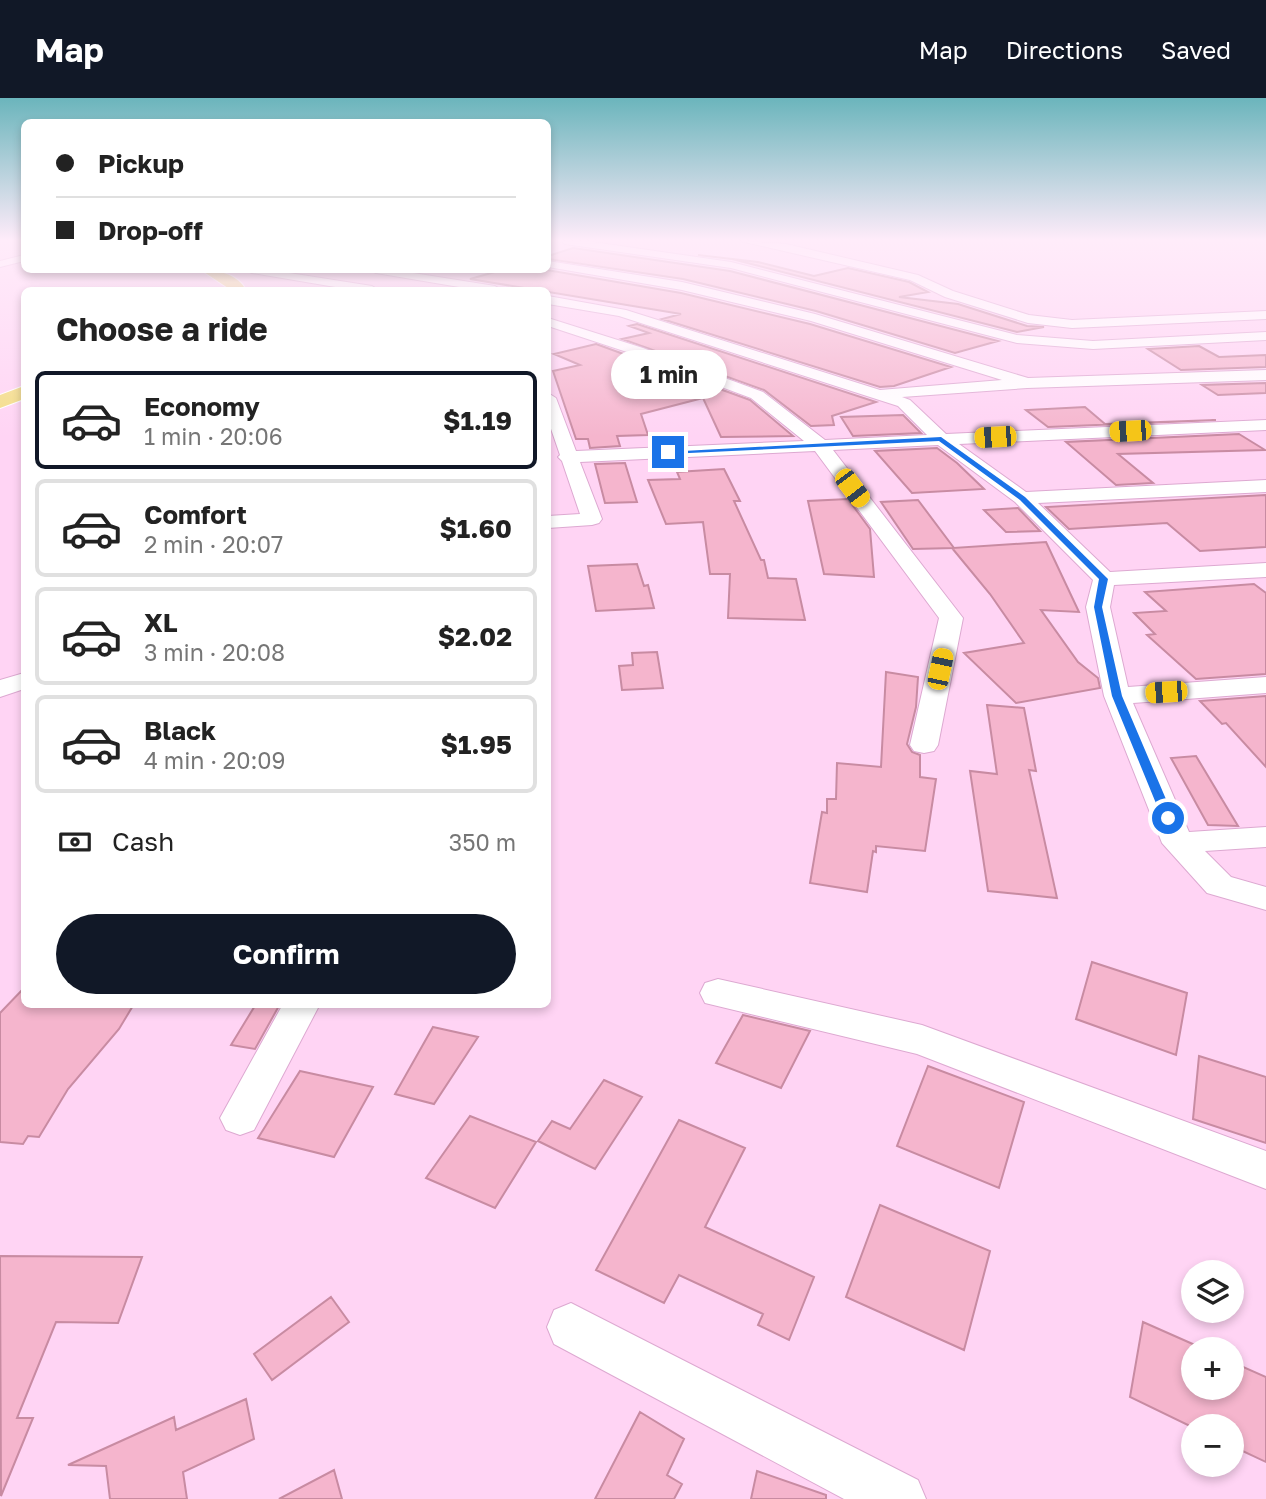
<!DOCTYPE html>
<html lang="en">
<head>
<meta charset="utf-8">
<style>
  :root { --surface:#fff; --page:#f6f6f6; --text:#222; --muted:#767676; --line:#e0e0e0; --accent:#111827 }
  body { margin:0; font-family:"Golos Text",sans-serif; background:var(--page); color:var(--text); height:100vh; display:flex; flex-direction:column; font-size:26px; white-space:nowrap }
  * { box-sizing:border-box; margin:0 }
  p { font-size:23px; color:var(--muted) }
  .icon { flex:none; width:38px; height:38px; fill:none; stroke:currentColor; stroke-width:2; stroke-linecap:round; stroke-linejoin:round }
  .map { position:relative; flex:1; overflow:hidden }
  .details { position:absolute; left:21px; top:189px; width:530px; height:721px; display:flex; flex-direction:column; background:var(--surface); border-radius:10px; box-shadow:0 4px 10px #0003 }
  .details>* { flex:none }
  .top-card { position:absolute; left:21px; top:21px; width:530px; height:154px; border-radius:10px; box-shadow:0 4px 10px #0003; display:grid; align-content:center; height:154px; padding:0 35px; background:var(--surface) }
  .fabs { position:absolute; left:1181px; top:1162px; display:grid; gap:14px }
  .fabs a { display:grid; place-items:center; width:63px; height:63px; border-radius:50%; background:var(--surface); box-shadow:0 4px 10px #0003; font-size:35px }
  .end { position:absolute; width:32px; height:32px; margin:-16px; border:9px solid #1a73e8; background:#fff; box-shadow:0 0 0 4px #fff }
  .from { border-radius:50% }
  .bubble { position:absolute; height:49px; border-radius:24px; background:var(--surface); box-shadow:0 4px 10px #0003; font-size:23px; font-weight:700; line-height:49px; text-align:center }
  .car { position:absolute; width:21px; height:42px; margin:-21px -10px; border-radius:9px; box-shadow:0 0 5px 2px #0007; background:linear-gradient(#f5c518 24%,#345 0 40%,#f5c518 0 76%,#345 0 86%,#f5c518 0) }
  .top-card b { display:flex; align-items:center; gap:24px; height:66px; font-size:26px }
  .top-card b+b { border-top:2px solid var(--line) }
  .top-card i { width:18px; height:18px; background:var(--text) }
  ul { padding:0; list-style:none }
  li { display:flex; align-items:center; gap:21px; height:98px; margin:0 14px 10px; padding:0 21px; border:4px solid var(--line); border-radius:10px }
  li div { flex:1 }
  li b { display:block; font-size:26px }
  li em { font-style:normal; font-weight:700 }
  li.current { border-color:var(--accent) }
  li>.icon { width:63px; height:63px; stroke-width:1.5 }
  h2 { padding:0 35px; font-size:32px; line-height:84px }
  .pay { display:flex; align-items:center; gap:18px; height:77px; padding:0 35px; font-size:26px }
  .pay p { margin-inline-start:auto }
  .action { display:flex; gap:14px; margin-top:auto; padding:14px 35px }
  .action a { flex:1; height:80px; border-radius:42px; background:var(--accent); color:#fff; font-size:28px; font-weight:700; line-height:80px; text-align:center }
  header { display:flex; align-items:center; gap:42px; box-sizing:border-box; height:98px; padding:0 35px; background:var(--accent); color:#fff }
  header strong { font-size:33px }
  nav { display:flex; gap:38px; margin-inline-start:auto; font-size:24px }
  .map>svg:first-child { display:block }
  .building { fill:#f5b5cd; stroke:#c88ba2; stroke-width:2 }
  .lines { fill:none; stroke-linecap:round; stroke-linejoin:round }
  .minor-casing { stroke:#dda9d1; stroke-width:2 }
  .major-casing { stroke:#fff; stroke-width:2 }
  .minor { fill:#fff; fill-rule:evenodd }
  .major { fill:#f3dd81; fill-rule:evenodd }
  .route { fill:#1a73e8 }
</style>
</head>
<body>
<header>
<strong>Map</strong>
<nav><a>Map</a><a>Directions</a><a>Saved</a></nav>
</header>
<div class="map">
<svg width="1266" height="1401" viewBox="0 0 1266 1401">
  <rect width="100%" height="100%" fill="#ffd4f4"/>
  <path class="building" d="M573,150L730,173L998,243L955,255L816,213L683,181L548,161V158Z
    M698,157L758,164L814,178L848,170L909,184L928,194L899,199L958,206L1027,228L1044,229L1017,234L732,161Z
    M502,172H547L681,195L810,226L951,269L894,288L880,289L662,221L681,216L470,181Z
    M637,226L876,304L832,318L834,327L811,328L764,292L622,241L649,235L629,228Z
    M596,246L750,302L793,338L721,339L703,300L641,316L648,337L617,338L620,348L590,350L588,341H576L553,273L580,267L554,256Z
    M1199,248L1219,259L1266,257V269L1181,272L1148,251Z
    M1266,285V295L1218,297L1202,287Z
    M1085,309L1105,326L1216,322L1048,329L1026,312Z
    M903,317L921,335L853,338L841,319Z
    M1239,336L1265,352L1118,356L1153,385L1116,387L1066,344Z
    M937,350L957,365L984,391L912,395L875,353Z
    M625,365L637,404L605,405L595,366Z
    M724,371L740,403H734L761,462H764L768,480L796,481L805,522L728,520L730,476H710L703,424L666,426L648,382L680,381L677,374Z
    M1266,397V449L1200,453L1167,425L1069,431L1046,409Z
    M848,401L870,431L874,479L824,476L808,403Z
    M918,402L954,450L913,451L881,404Z
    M1018,410L1040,433L1006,434L984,412Z
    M1046,444L1079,514L1041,512L1078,564L1098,580L1100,590L1016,605L964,555L1024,545L990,496L952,450Z
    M637,466L644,488L648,487L654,510L596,513L588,468Z
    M1254,486L1266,495V576L1196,581L1147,537L1155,536L1134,515L1166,513L1145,494Z
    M657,554L663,590L622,592L619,568L633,567L632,555Z
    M886,574L918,579L916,609L907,646L912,654L920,657V679L936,681L925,753L876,748V754L873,753L867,794L810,785L822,714L827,715V701H836L837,665L881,669Z
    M1266,598V669L1226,625L1222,626L1200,603Z
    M987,607L1024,610L1036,673L1029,672L1057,800L988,793L970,673L997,676Z
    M1196,658L1238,728L1208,727L1171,660Z
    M1092,864L1187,895L1176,957L1076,921Z
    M24,890V906H134L119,931L68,991L39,1039L28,1038L23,1046L0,1044V915Z
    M256,906H280L255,951L231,947Z
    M743,917L810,933L781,990L716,965Z
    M433,929L478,939L434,1006L395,996Z
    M1199,958L1266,979V1045L1193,1021Z
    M928,968L1024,1004L999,1090L897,1048Z
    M300,973L373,989L334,1059L258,1040Z
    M604,982L642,999L595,1071L538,1043L552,1023L570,1031Z
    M470,1018L536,1044L495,1110L426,1080Z
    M679,1022L745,1050L705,1129L814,1179L789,1242L758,1227L763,1216L679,1177L664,1205L596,1172Z
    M880,1107L990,1153L964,1252L846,1199Z
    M0,1158L142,1159L118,1225L56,1224L17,1320H33L1,1398Z
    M331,1199L349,1224L272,1282L254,1256Z
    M1143,1224L1204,1251H1194V1290H1232V1264L1266,1279V1364L1232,1348V1328L1194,1330L1130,1299Z
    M246,1301L254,1341L183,1374L187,1401H110L106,1368L68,1367L174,1319L176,1332Z
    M640,1314L684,1341L667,1377L682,1386L674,1401H595Z
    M334,1372L342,1401H279Z
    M757,1373L826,1397V1401H751Z"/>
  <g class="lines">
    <g class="minor-casing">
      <path id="minor" d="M560,143H586L731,164L1017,237L1093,243L1266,234V242L1093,251L1017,245L731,170L565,146Z
        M740,143L786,146L918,177L953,193L1029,217L1072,222L1266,213V221L1072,230L1028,225L945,199L910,182Z
        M24,157V163L0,169V163Z
        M548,163L682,184L815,216L1028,280L1266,272V282L1027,290L902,299L910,302L946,336L1266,322V332L959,346L1026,394L1266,382V394L1038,405L1110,474L1266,465V479L1114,487L1110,509L1128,589L1266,579V595L1133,605L1189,734L1266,729V749L1205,753L1231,779L1266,789V812L1207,795L1162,745L1104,598L1086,509L1093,482L1015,404L938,347L833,352L963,520L938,647L934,653L924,655L914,653L910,647L939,520L815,353L580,364L602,421L599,425L592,427L548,430V418L580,416L562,363L558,359L560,357L548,322V295L556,300L576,353L804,343L751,300L633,256L548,228V220L643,250L763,294L825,342L927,337L898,308L619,218L548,206V198L626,212L880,292L1002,282L811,223L682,192L548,169Z
        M246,172H270L372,188L378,192H353L252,175Z
        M370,172H394L495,188L501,192H477L376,175Z
        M24,575V591L0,599V582Z
        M718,881L922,927L1266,1053V1091L917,956L705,905L700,895L705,885Z
        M283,906H320L254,1032L240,1037L226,1032L220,1020Z
        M571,1205L918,1382L926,1401H844L554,1246L547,1229L554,1212Z"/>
    </g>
    <g class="major-casing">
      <path id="major" d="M201,172C216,171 238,176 246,192H231Z
        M24,288V301L0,310V297Z"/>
    </g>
    <use href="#minor" class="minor"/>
    <use href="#major" class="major"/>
  </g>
  <linearGradient id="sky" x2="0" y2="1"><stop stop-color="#6bb5bc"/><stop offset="0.42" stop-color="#ffecfa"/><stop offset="1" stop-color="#ffecfa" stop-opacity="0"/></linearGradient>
  <rect width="1266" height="339" fill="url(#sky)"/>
  <path class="route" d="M941,339L1025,399L1108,481L1102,509L1122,598L1174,720L1172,723L1162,720L1112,598L1094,509L1099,481L1020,402L939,343L668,356L665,354Z"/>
</svg>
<div class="fabs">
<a><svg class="icon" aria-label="layers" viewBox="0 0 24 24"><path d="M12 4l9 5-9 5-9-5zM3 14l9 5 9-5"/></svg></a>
<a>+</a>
<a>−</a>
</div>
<i class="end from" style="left:1168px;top:720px"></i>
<i class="end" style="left:668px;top:354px"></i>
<div class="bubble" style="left:611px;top:252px;width:116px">1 min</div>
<i class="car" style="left:1130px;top:333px;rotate:267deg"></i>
<i class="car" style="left:995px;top:339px;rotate:267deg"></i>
<i class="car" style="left:852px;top:390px;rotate:143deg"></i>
<i class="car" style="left:940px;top:571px;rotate:12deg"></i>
<i class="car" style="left:1166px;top:594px;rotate:266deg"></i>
<div class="top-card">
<b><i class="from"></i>Pickup</b>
<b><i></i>Drop-off</b>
</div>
<section class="details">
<h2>Choose a ride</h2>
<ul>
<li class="current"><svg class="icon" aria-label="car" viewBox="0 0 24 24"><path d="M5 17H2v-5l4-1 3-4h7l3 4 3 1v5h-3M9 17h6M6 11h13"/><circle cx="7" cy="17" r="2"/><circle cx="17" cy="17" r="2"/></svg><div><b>Economy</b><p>1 min · 20:06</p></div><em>$1.19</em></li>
<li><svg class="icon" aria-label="car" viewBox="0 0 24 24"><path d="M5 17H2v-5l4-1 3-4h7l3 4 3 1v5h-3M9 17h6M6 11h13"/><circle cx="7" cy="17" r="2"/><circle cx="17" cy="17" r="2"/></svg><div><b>Comfort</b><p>2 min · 20:07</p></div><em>$1.60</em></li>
<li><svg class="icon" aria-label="car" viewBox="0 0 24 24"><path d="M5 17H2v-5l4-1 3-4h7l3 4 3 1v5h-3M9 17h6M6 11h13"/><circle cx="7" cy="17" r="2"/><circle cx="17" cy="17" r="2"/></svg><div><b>XL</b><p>3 min · 20:08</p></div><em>$2.02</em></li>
<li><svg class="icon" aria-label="car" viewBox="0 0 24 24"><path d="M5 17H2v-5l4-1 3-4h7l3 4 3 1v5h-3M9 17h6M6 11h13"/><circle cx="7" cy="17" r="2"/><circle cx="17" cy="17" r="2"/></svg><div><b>Black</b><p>4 min · 20:09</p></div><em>$1.95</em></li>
</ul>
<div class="pay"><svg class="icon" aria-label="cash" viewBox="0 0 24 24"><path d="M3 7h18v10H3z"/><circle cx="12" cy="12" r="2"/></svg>Cash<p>350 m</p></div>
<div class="action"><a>Confirm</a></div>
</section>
</div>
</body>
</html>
